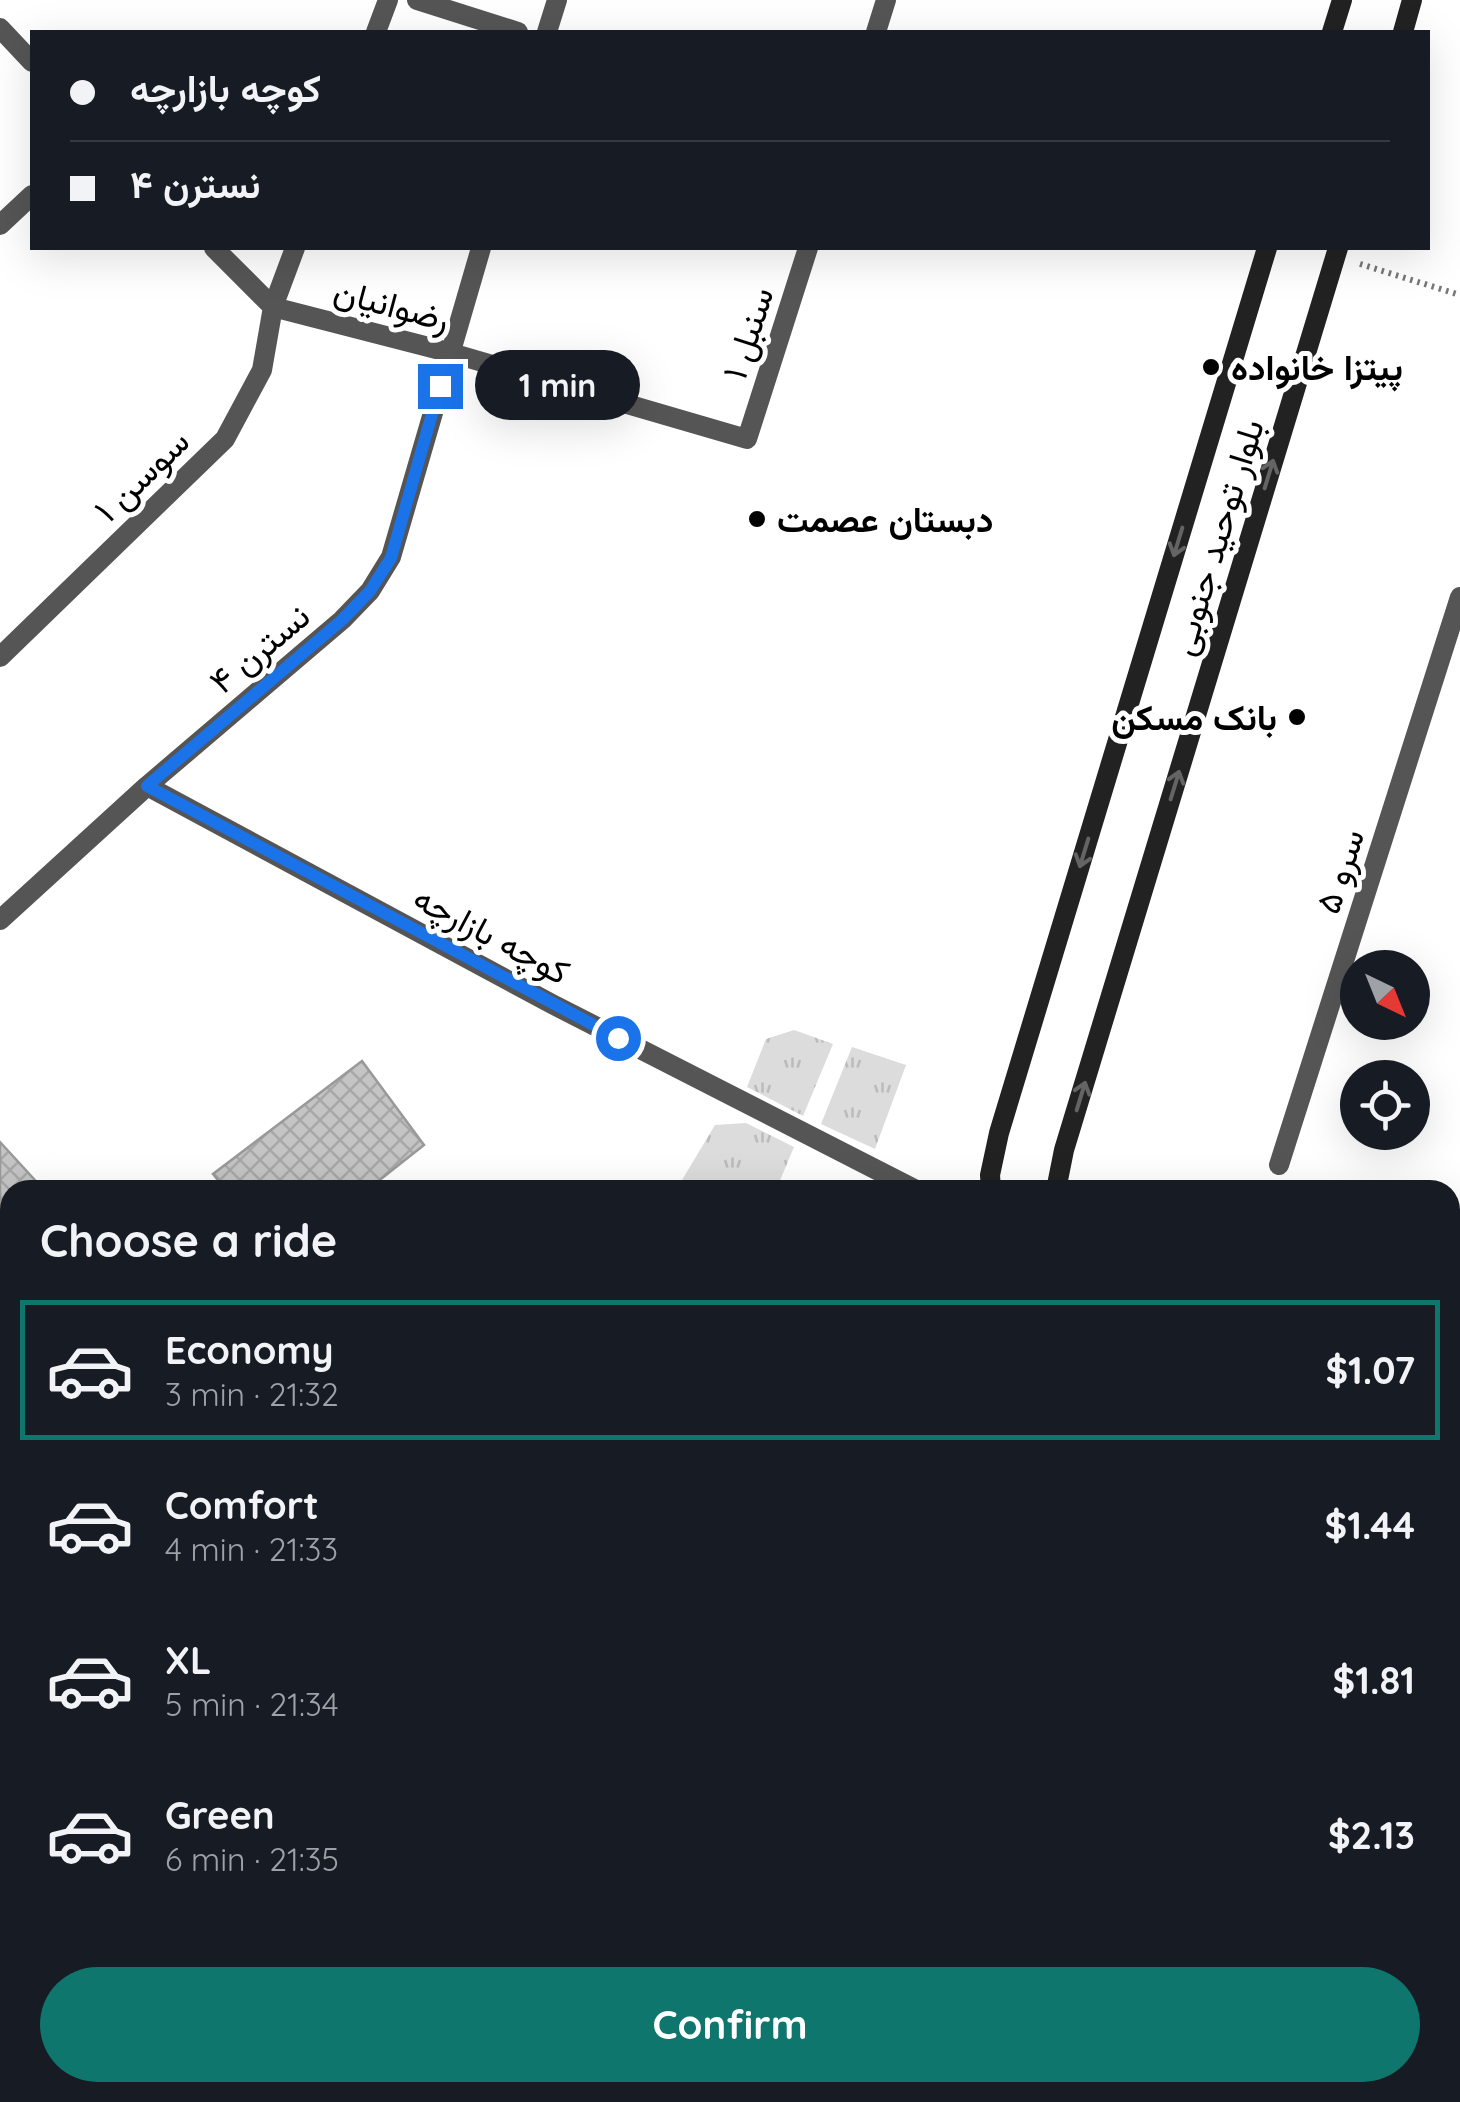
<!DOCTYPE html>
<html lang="en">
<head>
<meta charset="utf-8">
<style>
  :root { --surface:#171b24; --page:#20242c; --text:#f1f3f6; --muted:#9ea1a6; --line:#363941; --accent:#0f766e }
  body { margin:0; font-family:Quicksand,Vazirmatn,sans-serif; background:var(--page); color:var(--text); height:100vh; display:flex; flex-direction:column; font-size:38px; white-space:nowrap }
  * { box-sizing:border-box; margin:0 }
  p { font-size:32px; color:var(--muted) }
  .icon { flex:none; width:55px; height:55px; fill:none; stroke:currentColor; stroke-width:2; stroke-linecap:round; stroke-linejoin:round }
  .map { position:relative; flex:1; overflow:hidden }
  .drawer { position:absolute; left:0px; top:1180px; width:1460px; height:922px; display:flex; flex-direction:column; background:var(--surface); border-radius:30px 30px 0 0; box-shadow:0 10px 40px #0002 }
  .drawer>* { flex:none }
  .top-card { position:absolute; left:30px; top:30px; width:1400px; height:220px; border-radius:0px; box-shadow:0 10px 40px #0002; display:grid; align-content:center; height:220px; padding:0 40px; background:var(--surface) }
  .needle { width:65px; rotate:137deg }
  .controls { position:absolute; left:1340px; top:950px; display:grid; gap:20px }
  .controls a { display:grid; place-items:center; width:90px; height:90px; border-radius:50%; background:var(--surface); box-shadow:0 10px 40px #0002; font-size:50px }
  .end { position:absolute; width:45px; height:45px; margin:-22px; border:12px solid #1a73e8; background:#fff; box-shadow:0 0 0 5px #fff }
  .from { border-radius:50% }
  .bubble { position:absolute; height:70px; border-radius:35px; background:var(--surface); box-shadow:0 10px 40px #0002; font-size:32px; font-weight:800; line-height:70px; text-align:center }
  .top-card b { display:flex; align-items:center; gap:35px; height:95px; font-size:38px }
  .top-card b+b { border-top:2px solid var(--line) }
  .top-card i { width:25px; height:25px; background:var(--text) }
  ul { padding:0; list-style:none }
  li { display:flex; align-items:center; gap:30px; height:140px; margin:0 20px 15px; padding:0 20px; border:5px solid transparent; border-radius:0px }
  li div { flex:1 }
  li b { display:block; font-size:38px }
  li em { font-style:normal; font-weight:800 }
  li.current { border-color:var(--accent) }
  li>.icon { width:90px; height:90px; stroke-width:1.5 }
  h2 { padding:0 40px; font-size:45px; line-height:120px }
  .cta { display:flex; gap:20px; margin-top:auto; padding:20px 40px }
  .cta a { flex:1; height:115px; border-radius:60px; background:var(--accent); color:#fff; font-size:40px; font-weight:800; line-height:115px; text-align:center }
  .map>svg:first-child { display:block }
  .grass { fill:url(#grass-tufts) }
  .park { fill:url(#park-crowns) }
  .building { fill:url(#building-cross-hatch); stroke:#999; stroke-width:2.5 }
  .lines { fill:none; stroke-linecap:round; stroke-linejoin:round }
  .path { stroke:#777; stroke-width:6; stroke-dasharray:2.5 5; stroke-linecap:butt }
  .street { stroke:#555; stroke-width:20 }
  .secondary { stroke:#222; stroke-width:20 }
  .oneway { stroke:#646464 }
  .route { stroke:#1a73e8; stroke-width:12 }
  .poi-dot { fill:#000; stroke:#fff; stroke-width:4 }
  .labels { text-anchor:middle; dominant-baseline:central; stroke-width:10; stroke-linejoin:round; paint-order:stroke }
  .street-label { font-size:35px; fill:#000; stroke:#fff }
  .poi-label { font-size:35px; font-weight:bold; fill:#000; stroke:#fff; text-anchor:start }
</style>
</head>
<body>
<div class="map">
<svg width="1460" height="2102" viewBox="0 0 1460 2102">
  <defs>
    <pattern id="grass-tufts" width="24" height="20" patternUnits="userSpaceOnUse" patternTransform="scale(2.5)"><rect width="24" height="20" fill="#dcdcdc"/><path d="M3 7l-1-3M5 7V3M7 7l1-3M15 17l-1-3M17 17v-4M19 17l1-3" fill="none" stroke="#bbb"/></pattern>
    <pattern id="park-crowns" width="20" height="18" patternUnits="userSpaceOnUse" patternTransform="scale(2.5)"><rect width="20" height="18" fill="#dcdcdc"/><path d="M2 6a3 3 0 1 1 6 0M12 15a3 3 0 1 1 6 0" fill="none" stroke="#bbb"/></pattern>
    <pattern id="building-cross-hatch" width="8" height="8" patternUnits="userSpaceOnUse" patternTransform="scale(2.5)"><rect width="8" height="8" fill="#c4c4c4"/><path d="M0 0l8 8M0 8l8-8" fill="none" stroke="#a7a7a7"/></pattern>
  </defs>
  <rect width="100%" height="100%" fill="#fff"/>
  <path class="grass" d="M794,1030L833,1044L803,1116L747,1087L766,1039Z
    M852,1047L906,1065L875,1149L821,1124Z
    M746,1123L794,1147L776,1190H676L715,1125Z"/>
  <path class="park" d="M10,1944V2092L19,2093L0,2102V1953Z"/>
  <path class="building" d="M362,1061L424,1145L367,1190H226L213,1174Z
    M0,1142L44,1190H10V1339L0,1328Z"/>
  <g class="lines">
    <path class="path" d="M1360,264L1460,295
      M571,2092L579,2102"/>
    <path class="street" d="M417,0L518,32
      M0,28L32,62
      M376,32L388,0
      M547,32L557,0
      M876,32L886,0
      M0,225L32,195
      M214,248L273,307L448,352L747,439L808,248
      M0,657L225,439L262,370L273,307L295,248
      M147,786L552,1004L916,1190
      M0,920L147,786L342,620L370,591L391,557L481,248
      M1279,1165L1460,597
      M0,1382L10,1393
      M0,1753L10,1743
      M1450,1897L1460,1907
      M1450,2038L1460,2029
      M96,2092L105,2102
      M1062,2092L1071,2102
      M1316,2092L1325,2102
      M390,2102L401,2092
      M909,2102L919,2092
      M1087,2102L1098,2092
      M1381,2102L1391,2092L1400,2102"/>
    <path class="secondary" d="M1332,32L1342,0
      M1403,32L1412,0
      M991,1190L990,1175L999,1133L1267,248
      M1056,1190L1064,1150L1338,248
      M1450,1662L1460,1673
      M1450,1762L1460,1773
      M54,2102L67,2092"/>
  </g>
  <defs><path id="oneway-shaft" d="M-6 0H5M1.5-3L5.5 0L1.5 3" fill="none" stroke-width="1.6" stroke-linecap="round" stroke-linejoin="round" transform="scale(2.5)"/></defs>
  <g class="oneway">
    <use href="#oneway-shaft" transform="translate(1269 474) rotate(-73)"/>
    <use href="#oneway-shaft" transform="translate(1178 542) rotate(107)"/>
    <use href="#oneway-shaft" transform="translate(1175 785) rotate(-73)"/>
    <use href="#oneway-shaft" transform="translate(1084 853) rotate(107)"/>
    <use href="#oneway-shaft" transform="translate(1081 1096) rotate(-73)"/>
  </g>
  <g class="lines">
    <path class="route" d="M440,386L391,558L370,591L342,620L147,786L618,1038"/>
  </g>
  <g class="poi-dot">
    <circle cx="1211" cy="367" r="10"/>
    <circle cx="757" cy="519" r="10"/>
    <circle cx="1297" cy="717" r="10"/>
  </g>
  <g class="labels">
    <g class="street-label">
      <text transform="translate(392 304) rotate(15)">رضوانیان</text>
      <text transform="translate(747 333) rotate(-72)">سنبل ۱</text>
      <text transform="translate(141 475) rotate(-44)">سوسن ۱</text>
      <text transform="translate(1216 537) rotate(-73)">بلوار توحید جنوبی</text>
      <text transform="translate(259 648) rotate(-40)">نسترن ۴</text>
      <text transform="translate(1339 871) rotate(-72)">سرو ۵</text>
      <text transform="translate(492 934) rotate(28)">کوچه بازارچه</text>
    </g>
    <g class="poi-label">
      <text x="1231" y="367">پیتزا خانواده</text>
      <text x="777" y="519">دبستان عصمت</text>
      <text x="1277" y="717" text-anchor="end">بانک مسکن</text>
    </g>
  </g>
</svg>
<div class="controls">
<a><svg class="needle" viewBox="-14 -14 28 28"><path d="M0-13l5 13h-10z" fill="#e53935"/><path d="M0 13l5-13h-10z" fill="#9ea1a6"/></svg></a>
<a><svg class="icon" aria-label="locate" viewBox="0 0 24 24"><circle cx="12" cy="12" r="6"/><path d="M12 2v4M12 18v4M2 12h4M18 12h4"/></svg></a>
</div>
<i class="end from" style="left:618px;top:1038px"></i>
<i class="end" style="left:440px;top:386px"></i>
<div class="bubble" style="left:475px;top:350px;width:165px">1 min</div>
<div class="top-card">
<b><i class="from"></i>کوچه بازارچه</b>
<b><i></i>نسترن ۴</b>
</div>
<section class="drawer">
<h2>Choose a ride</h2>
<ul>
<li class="current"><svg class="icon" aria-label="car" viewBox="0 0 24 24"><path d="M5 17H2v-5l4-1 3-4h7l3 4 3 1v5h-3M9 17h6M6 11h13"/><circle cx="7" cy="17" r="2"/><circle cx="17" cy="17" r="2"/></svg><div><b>Economy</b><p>3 min · 21:32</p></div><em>$1.07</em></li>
<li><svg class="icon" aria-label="car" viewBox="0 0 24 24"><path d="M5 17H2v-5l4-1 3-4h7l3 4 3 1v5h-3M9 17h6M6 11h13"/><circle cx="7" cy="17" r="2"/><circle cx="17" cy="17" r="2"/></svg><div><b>Comfort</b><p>4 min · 21:33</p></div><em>$1.44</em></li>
<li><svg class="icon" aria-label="car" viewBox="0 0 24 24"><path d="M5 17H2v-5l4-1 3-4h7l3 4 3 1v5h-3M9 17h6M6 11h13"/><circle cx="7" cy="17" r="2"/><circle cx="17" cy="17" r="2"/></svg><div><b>XL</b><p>5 min · 21:34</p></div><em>$1.81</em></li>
<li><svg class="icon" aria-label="car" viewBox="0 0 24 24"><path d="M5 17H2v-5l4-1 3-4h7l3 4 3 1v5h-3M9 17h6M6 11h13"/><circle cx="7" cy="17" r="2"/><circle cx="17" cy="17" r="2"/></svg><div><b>Green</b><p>6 min · 21:35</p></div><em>$2.13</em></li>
</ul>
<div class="cta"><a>Confirm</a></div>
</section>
</div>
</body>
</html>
